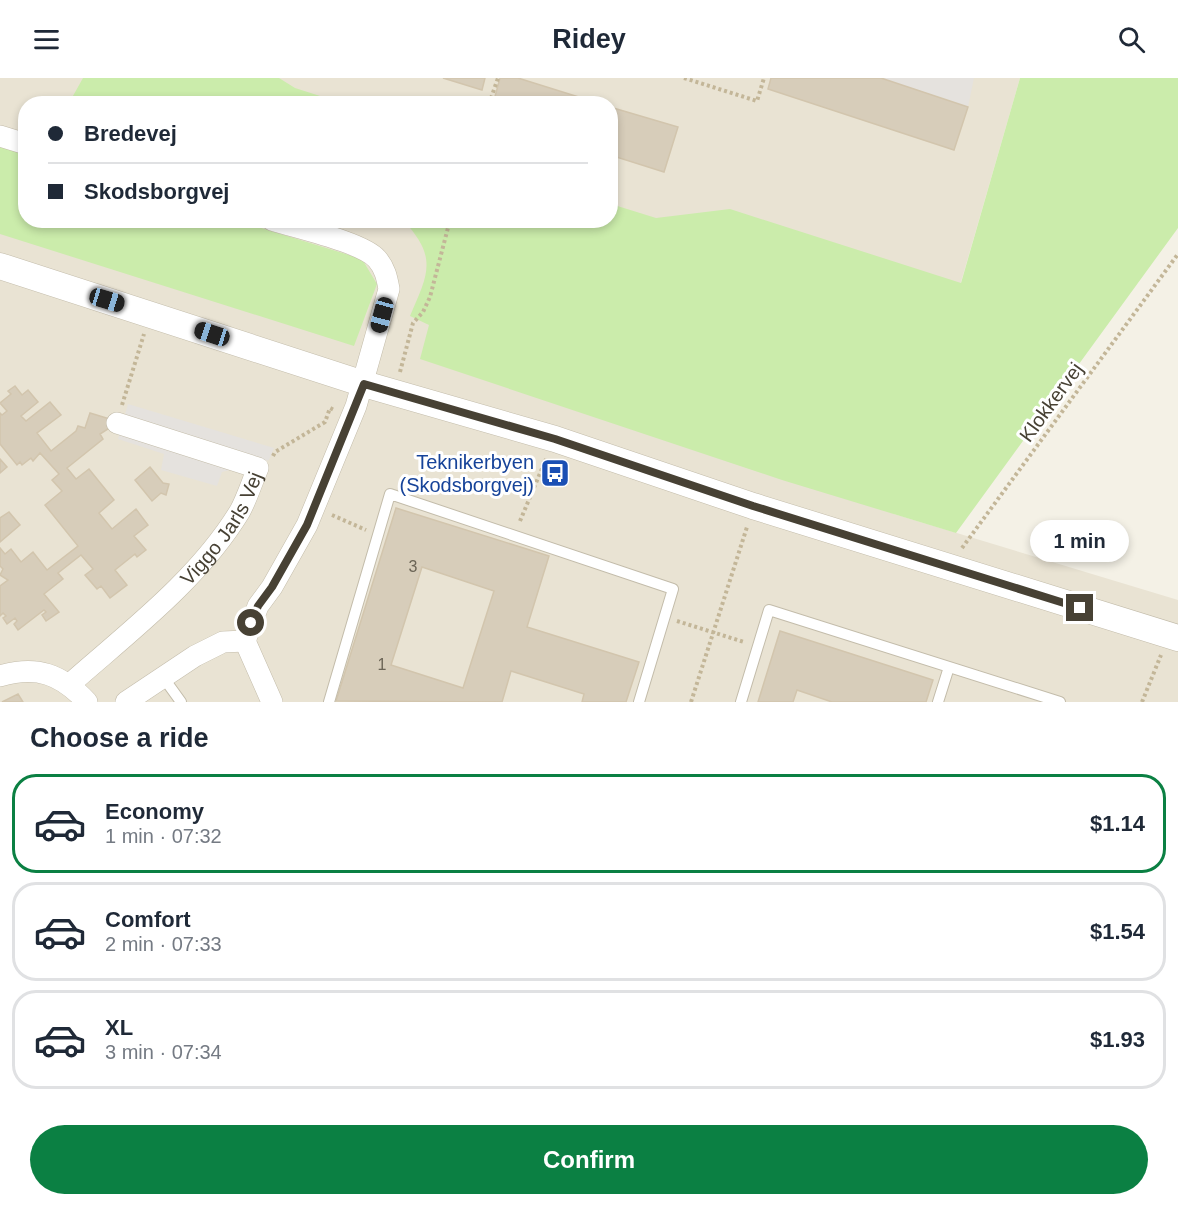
<!DOCTYPE html>
<html lang="en">
<head>
<meta charset="utf-8">
<style>
  :root { --surface:#fff; --page:#f2f2f3; --text:#1f2937; --muted:#747a83; --line:#e0e1e3; --accent:#0b8043 }
  body { margin:0; font-family:Arial,sans-serif; background:var(--page); color:var(--text); height:100vh; display:flex; flex-direction:column; font-size:22px; white-space:nowrap }
  * { box-sizing:border-box; margin:0 }
  p { font-size:20px; color:var(--muted) }
  .icon { flex:none; width:33px; height:33px; fill:none; stroke:currentColor; stroke-width:2; stroke-linecap:round; stroke-linejoin:round }
  .map { position:relative; height:624px; overflow:hidden }
  .side { display:flex; flex-direction:column; background:var(--surface); flex:1 }
  .side>* { flex:none }
  .top-card { position:absolute; left:18px; top:18px; width:600px; height:132px; border-radius:24px; box-shadow:0 3px 9px #0003; display:grid; align-content:center; height:132px; padding:0 30px; background:var(--surface) }
  .end { position:absolute; width:27px; height:27px; margin:-14px; border:8px solid #474134; background:#fff; box-shadow:0 0 0 3px #fff }
  .from { border-radius:50% }
  .bubble { position:absolute; height:42px; border-radius:21px; background:var(--surface); box-shadow:0 3px 9px #0003; font-size:20px; font-weight:800; line-height:42px; text-align:center }
  .car { position:absolute; width:18px; height:36px; margin:-18px -9px; border-radius:8px; box-shadow:0 0 4px 2px #0007; background:linear-gradient(#222 24%,#8ab4d8 0 40%,#222 0 76%,#8ab4d8 0 86%,#222 0) }
  .top-card b { display:flex; align-items:center; gap:21px; height:57px; font-size:22px }
  .top-card b+b { border-top:2px solid var(--line) }
  .top-card i { width:15px; height:15px; background:var(--text) }
  ul { padding:0; list-style:none }
  li { display:flex; align-items:center; gap:18px; height:99px; margin:0 12px 9px; padding:0 18px; border:3px solid var(--line); border-radius:24px }
  li div { flex:1 }
  li b { display:block; font-size:22px }
  li em { font-style:normal; font-weight:800 }
  li.current { border-color:var(--accent) }
  li>.icon { width:54px; height:54px; stroke-width:1.5 }
  h2 { padding:0 30px; font-size:27px; line-height:72px }
  .primary-button { display:flex; gap:12px; margin-top:auto; padding:12px 30px }
  .primary-button a { flex:1; height:69px; border-radius:36px; background:var(--accent); color:#fff; font-size:24px; font-weight:800; line-height:69px; text-align:center }
  header { display:flex; justify-content:space-between; align-items:center; height:78px; padding:0 30px; background:var(--surface); font-size:27px; font-weight:800 }
  .map>svg:first-child { display:block }
  .residential { fill:#e9e3d3; fill-rule:evenodd }
  .green { fill:#cbecab }
  .parking { fill:#e5e2de }
  .building { fill:#d7cdba; stroke:#d2c5ad; stroke-width:1.5; fill-rule:evenodd }
  .lines { fill:none; stroke-linecap:round; stroke-linejoin:round }
  .service-casing { stroke:#c3bcaa; stroke-width:12 }
  .minor-casing { stroke:#c3bcaa; stroke-width:22 }
  .tertiary-casing { stroke:#c3bcaa; stroke-width:27 }
  .path { stroke:#c3b698; stroke-width:4; stroke-dasharray:3 3; stroke-linecap:butt }
  .service { stroke:#fff; stroke-width:10 }
  .minor { stroke:#fff; stroke-width:21 }
  .tertiary { stroke:#fff; stroke-width:26 }
  .route { stroke:#474134; stroke-width:8 }
  .labels { text-anchor:middle; dominant-baseline:central; stroke-width:6; stroke-linejoin:round; paint-order:stroke }
  .number-label { font-size:16px; fill:#6b6456 }
  .street-label { font-size:20px; fill:#474134; stroke:#fff }
  .transit-label { font-size:20px; fill:#164399; stroke:#fff; text-anchor:end }
</style>
</head>
<body>
<header><svg class="icon" aria-label="menu" viewBox="0 0 24 24"><path d="M4 6h16M4 12h16M4 18h16"/></svg>Ridey<svg class="icon" aria-label="search" viewBox="0 0 24 24"><circle cx="10" cy="10" r="6"/><path d="M15 15l6 6"/></svg></header>
<div class="map">
<svg width="1178" height="624" viewBox="0 0 1178 624">
  <rect width="100%" height="100%" fill="#f4f1e6"/>
  <path class="residential" d="M0,0H1020L894,436L1178,522V624H0ZM26,26H610V142H26Z"/>
  <path class="green" d="M83,0H279L295,10L342,25H69Z
    M1020,0H1178V150L956,455L782,402L420,281L429,247L410,238C428,196 438,180 404,143L610,142L611,126L656,140L730,131L961,205Z
    M0,67L25,75L26,142L239,143L362,181L377,206L354,268L0,156Z"/>
  <path class="parking" d="M881,0H974L968,29Z
    M128,326L274,370L269,382L222,394L217,408L161,392L164,376L118,361Z"/>
  <path class="building" d="M443,0H485L482,12Z
    M500,0H518L601,26H493Z
    M771,0H881L968,29L954,72L768,11Z
    M610,29L678,49L664,94L610,77Z
    M15,308L22,317L28,312L38,324L21,338L26,343L50,324L61,337L37,355L51,373L76,353L78,348L85,350L90,335L113,342L111,349L100,356L103,361L67,390L76,401L89,391L114,422L99,435L112,451L136,431L148,447L134,458L146,472L137,479L135,476L115,492L127,507L110,520L101,508L97,511L85,497L93,491L81,477L58,495L63,501L44,516L59,534L46,543L42,537L46,534L44,532L18,552L14,546L17,543L15,540L7,546L3,540L6,538L3,535L0,538V508L8,502L0,497L3,491L0,488V470L5,476L11,471L21,484L33,474L47,492L78,468L45,427L62,413L52,402L59,396L40,375L33,383L31,380L22,387L20,384L17,387L0,366V335L2,337L7,333L0,325L11,316L8,313Z
    M0,381L7,389L0,395Z
    M150,389L163,405L169,406L166,417L161,415L152,423L135,402Z
    M396,430L549,478L527,549L639,584L626,624H582L584,616L511,593L502,624L336,623ZM422,489L494,513L463,610L391,587Z
    M9,434L20,447L0,464V440Z
    M780,553L933,602L926,624H832L797,612L793,624H758Z
    M18,616L23,624H2Z"/>
  <g class="lines">
    <g class="service-casing">
      <path id="service" d="M163,599L181,624
        M329,624L390,416L673,511L639,624
        M741,624L769,532L1060,624
        M938,624L949,589"/>
    </g>
    <g class="minor-casing">
      <g id="minor">
        <path d="M0,58L26,66"/>
        <path d="M245,563L258,528L272,509L307,447L356,328L389,211C387,200 385,190 377,181C362,164 296,150 272,142"/>
        <path d="M245,563L272,624"/>
        <path d="M0,598C37,587 61,596 87,624"/>
        <path id="s1" d="M70,606C130,553 198,502 240,433C247,420 252,404 258,390L117,345"/>
        <path d="M126,624L195,578L223,564L245,563"/>
      </g>
    </g>
    <g class="tertiary-casing">
      <path id="tertiary" d="M0,188L364,306L555,361L753,428L1178,560"/>
    </g>
    <path class="path" d="M684,0L757,23L764,0
      M489,26L498,0
      M400,294L413,245L423,234L430,219L450,142
      M122,327L144,256
      M273,378L275,374L325,344L330,330L334,332
      M332,437L366,452
      M520,443L546,381
      M962,470L1178,176
      M677,543L744,564
      M691,624L747,449
      M1142,624L1161,577"/>
    <use href="#service" class="service"/>
    <use href="#minor" class="minor"/>
    <use href="#tertiary" class="tertiary"/>
  </g>
  <g class="lines">
    <path class="route" d="M251,545L258,528L272,509L307,447L364,306L555,361L753,428L1080,530"/>
  </g>
  <defs>
    <g id="bus-square" transform="scale(1.5)"><rect x="-9" y="-9" width="18" height="18" rx="4" fill="#1a4fb4" stroke="#fff"/><path d="M-5-6H5V4H4V6H2V4H-2V6H-4V4H-5ZM-3.5-4V0h7V-4ZM-3.5 1.2v1.5H-2V1.2ZM2 1.2v1.5H3.5V1.2Z" fill="#fff"/></g>
  </defs>
  <g fill-rule="evenodd">
    <use href="#bus-square" x="555" y="395"/>
  </g>
  <g class="labels">
    <g class="number-label">
      <text x="413" y="488">3</text>
      <text x="382" y="586">1</text>
    </g>
    <g class="street-label">
      <text transform="translate(1051 324) rotate(-54)">Klokkervej</text>
      <text stroke="none"><textPath href="#s1" startOffset="219">Viggo Jarls Vej</textPath></text>
    </g>
    <g class="transit-label">
      <text x="534" y="384">Teknikerbyen<tspan x="534" dy="23">(Skodsborgvej)</tspan></text>
    </g>
  </g>
</svg>
<i class="end from" style="left:251px;top:545px"></i>
<i class="end" style="left:1080px;top:530px"></i>
<div class="bubble" style="left:1030px;top:442px;width:99px">1 min</div>
<i class="car" style="left:107px;top:222px;rotate:107deg"></i>
<i class="car" style="left:382px;top:237px;rotate:195deg"></i>
<i class="car" style="left:212px;top:256px;rotate:288deg"></i>
<div class="top-card">
<b><i class="from"></i>Bredevej</b>
<b><i></i>Skodsborgvej</b>
</div>
</div>
<section class="side">
<h2>Choose a ride</h2>
<ul>
<li class="current"><svg class="icon" aria-label="car" viewBox="0 0 24 24"><path d="M5 17H2v-5l4-1 3-4h7l3 4 3 1v5h-3M9 17h6M6 11h13"/><circle cx="7" cy="17" r="2"/><circle cx="17" cy="17" r="2"/></svg><div><b>Economy</b><p>1 min · 07:32</p></div><em>$1.14</em></li>
<li><svg class="icon" aria-label="car" viewBox="0 0 24 24"><path d="M5 17H2v-5l4-1 3-4h7l3 4 3 1v5h-3M9 17h6M6 11h13"/><circle cx="7" cy="17" r="2"/><circle cx="17" cy="17" r="2"/></svg><div><b>Comfort</b><p>2 min · 07:33</p></div><em>$1.54</em></li>
<li><svg class="icon" aria-label="car" viewBox="0 0 24 24"><path d="M5 17H2v-5l4-1 3-4h7l3 4 3 1v5h-3M9 17h6M6 11h13"/><circle cx="7" cy="17" r="2"/><circle cx="17" cy="17" r="2"/></svg><div><b>XL</b><p>3 min · 07:34</p></div><em>$1.93</em></li>
</ul>
<div class="primary-button"><a>Confirm</a></div>
</section>
</body>
</html>
